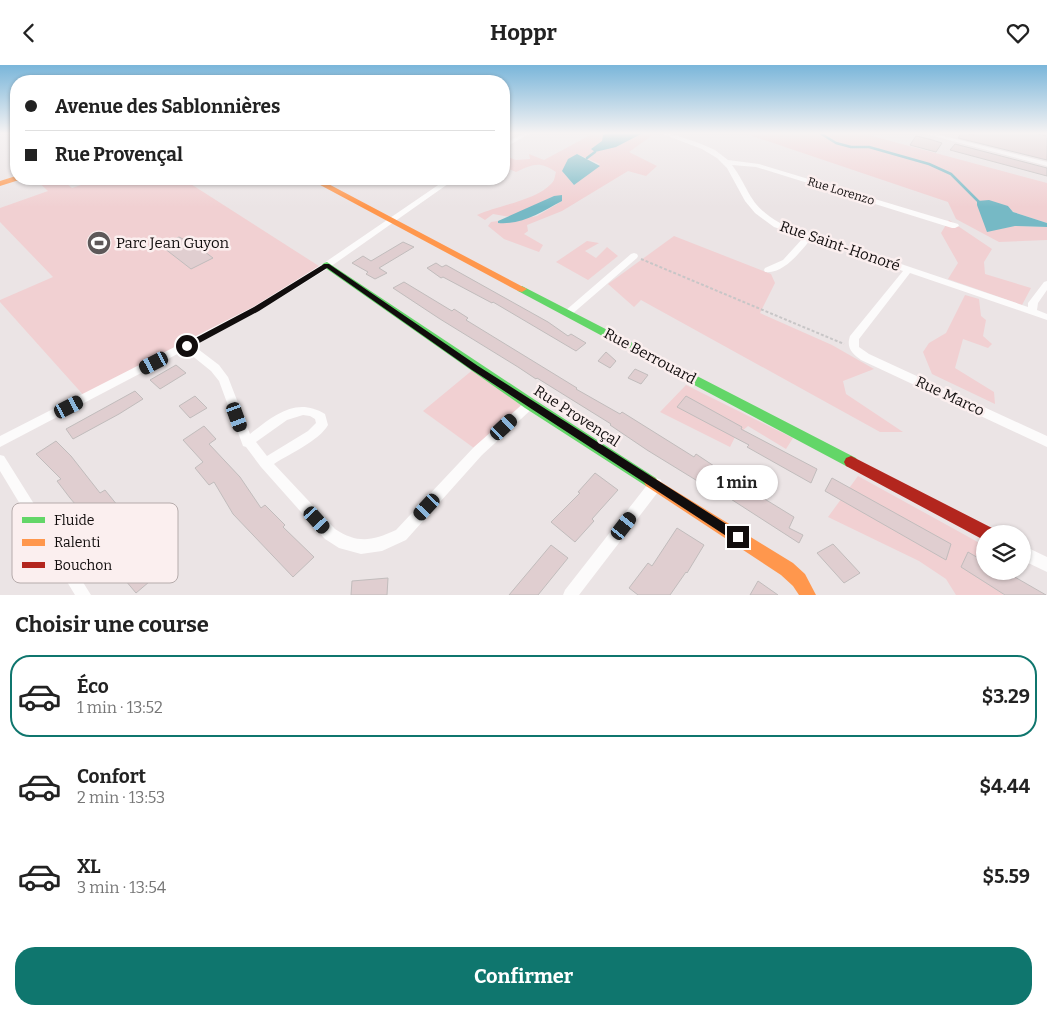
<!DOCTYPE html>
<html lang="fr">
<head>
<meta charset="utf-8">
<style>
  :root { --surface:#fff; --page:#f2f2f2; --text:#222; --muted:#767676; --line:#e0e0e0; --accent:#0f766e }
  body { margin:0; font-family:Bitter,serif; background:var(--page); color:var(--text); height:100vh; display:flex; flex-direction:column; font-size:19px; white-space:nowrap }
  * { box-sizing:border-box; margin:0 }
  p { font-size:16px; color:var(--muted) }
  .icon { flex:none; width:28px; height:28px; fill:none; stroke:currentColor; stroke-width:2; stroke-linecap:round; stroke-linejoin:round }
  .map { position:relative; height:530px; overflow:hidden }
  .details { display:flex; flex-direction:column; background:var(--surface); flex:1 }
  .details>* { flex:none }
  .hud { position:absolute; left:10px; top:10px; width:500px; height:110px; border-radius:20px; box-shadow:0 1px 4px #0004; display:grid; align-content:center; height:110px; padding:0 15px; background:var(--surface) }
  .fabs { position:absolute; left:976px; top:460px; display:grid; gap:10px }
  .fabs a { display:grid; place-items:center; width:55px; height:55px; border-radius:50%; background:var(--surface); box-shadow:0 1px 4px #0004; font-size:25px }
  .end { position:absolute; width:22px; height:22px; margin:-11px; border:6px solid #110d0d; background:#fff; box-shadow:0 0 0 2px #fff }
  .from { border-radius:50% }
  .bubble { position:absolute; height:35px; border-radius:18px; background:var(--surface); box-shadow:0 1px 4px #0004; font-size:16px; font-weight:700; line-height:35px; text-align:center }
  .car { position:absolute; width:15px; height:30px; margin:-15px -8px; border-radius:6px; box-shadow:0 0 4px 1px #0007; background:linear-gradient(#222 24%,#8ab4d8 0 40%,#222 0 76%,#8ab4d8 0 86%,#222 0) }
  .hud b { display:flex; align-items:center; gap:18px; height:48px; font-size:19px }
  .hud b+b { border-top:1px solid var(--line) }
  .hud i { width:12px; height:12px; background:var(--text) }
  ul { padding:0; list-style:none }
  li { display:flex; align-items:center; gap:15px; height:82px; margin:0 10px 8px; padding:0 5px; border:2px solid transparent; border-radius:20px }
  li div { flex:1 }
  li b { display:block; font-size:19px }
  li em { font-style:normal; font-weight:700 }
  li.on { border-color:var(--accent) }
  li>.icon { width:45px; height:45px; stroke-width:1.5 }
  h2 { padding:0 15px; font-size:22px; line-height:60px }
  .cta { display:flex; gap:10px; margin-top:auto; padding:10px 15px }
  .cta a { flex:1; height:58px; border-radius:20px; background:var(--accent); color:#fff; font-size:20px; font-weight:700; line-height:58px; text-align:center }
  header { display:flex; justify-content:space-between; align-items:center; height:65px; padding:0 15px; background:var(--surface); font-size:22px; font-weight:700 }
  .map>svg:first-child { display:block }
  .green { fill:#f1d0d2; fill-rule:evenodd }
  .water { fill:#76b9c5 }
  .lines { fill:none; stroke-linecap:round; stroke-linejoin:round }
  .stream { stroke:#76b9c5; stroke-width:2.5 }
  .building { fill:#e0ced0; stroke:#c1bcbc }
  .path { stroke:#c8c6c7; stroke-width:2; stroke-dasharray:3 2; stroke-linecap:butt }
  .street { fill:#fcfbfb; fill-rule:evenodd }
  .fast { fill:#63d668; fill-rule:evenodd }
  .slow { fill:#ff974d; fill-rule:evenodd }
  .jam { fill:#b3261e; fill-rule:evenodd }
  .route { fill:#110d0d }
  .labels { text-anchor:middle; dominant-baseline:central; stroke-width:5; stroke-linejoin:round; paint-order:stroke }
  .far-street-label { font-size:12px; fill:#110d0d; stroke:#fbefef }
  .poi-label { font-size:15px; fill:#110d0d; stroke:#fbefef; text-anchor:start }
  .street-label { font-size:15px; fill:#110d0d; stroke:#fbefef }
  .key { fill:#fbefef; stroke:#b5abab; stroke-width:1 }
  .key-label { font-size:14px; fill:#110d0d }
</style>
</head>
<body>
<header><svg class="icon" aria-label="back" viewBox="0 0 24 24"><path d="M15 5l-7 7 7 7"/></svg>Hoppr<svg class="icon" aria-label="heart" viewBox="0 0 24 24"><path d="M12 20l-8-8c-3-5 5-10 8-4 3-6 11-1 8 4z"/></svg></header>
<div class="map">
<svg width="1047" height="530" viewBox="0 0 1047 530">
  <rect width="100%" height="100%" fill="#ebe4e5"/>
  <path class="green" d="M594,68H606L603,70L616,82L643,68L654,69L629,87L657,101L646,111L628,106L562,146L527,160L528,166L524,169L543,180L539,187L504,174L488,161L491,157L498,156V158L537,151L562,136L554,131L510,152L493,149L485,155L477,150C498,140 536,136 552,118C555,115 555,110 556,107C540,96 533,99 516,107L504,102V93L508,92L516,95L530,94L529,89L544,95ZM577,89L600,99L574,120L562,106Z
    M751,68H861L1047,118V158L1013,147L1008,141L987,166L1015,161L1047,162V175L999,177L956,154L948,137L752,71Z
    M35,114H61L72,123L99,114H183L322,203L288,225L86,333L0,237V235L53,212L0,157V143L48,126Z
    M949,155L992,184L984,197L985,209L1031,223L1022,240L948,214L958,198L941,168Z
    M674,171L771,209L775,218L760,248L832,280L874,304L843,316L846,329L903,367H880L641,235L634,242L608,219Z
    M587,176L599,178L585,186L596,193L607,182L618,191L588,215L556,197Z
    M965,230L979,234L981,251L986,255L983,271L992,279L988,283L963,274L955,303L994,327L995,339L932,309L923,287L929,278L946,268Z
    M475,303L530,339L478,386L423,346Z
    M686,320L793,373L786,384L748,361L735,372L730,382L660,347Z
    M858,411L985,481V506H1008L1003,530H956L946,514L919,496L828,452Z"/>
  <path class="water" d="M606,68H643L616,82L595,87L591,84L602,76L603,70Z
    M577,89L600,101L574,120L562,106L568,94Z
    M562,130V136C541,147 523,160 498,158V156L554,131Z
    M989,135L1008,141L1013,147L1047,158V162L1015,161L987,167L977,140V136Z"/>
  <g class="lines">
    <path class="stream" d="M820,68L836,78L851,82H869L929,99L951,109L981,139
      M587,93L595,87"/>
  </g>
  <path class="building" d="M961,68L974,70V68H1033L1047,71V95L958,73Z
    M916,71L929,74L942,78L936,87L910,80Z
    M955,79L1047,103V111L950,85Z
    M179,172L185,175L188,174L213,193L191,204L160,180Z
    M403,177L414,182L379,203L387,208L375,214L366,209L368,207L352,198L363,191L371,196Z
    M436,198L442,202L446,200L548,257L568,271L571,269L586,278L576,286L493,237L492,238L443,212L441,213L427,203Z
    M404,217L452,246L454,244L468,253L466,255L577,323L576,324L620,349L622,347L694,392L696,389L717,403L704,420L647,385L610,360L611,359L537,313L536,314L518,302L440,254L393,223Z
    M606,287L616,296L610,303L598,296Z
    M176,300L186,308L160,324L150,315Z
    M635,304L648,310L641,319L628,313Z
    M135,326L143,334L119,349L73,374L66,364Z
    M195,331L207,343L190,353L179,341Z
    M686,331L742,362L741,364L817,404L811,418L747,382L749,380L677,342Z
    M204,361L216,374L209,379L240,412L261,443L265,440L285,460L283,462L314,492L293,512L233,449L214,417L209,420L195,403L203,397L183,375Z
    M56,376L71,391L100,428L105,425L122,446L118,449L138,476L136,477L162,506L136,528L120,509L124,506L101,473L103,472L70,433L57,416L61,414L36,389Z
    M595,408L618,425L592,454L594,456L575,477L551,457L580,428L578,427Z
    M738,409L767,428L763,433L794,452L789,463L803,470L799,478L723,429Z
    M832,413L951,479L946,495L825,426Z
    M677,463L704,480L687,508L686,507L670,530H638L629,523L648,498L652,501Z
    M833,479L860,508L844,518L817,488Z
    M551,480L568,493L538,530H509Z
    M968,487L985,497V506H1000L1012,514L1013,511L1046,530H1005L961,502Z
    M388,513L387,530H351L352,516Z
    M758,516L778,530H750Z"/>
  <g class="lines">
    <path class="path" d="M641,194L844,279"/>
    <path class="street" d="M524,68H531L504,83V79Z
      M660,68H669L699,78L715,85L728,95L759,99L958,159L959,161L955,163H952L756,102L732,100C751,126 748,140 780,158L1028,242V238L1044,217L1047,216V225L1038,238L1037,245L1047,249V255L910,208L859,274V282L869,289L1047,371V382L861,295C852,288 846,283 850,271L903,206L811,174C800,187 784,209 765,207L764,205L765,203L783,195L804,172L774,162L755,148L745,136L727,103L717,93L702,84Z
      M922,68H932L1047,97V101Z
      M447,114H455L330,202L259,246L194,281L219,300L228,312L250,369C273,351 296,331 325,349L328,360C319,376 289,389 274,399L335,464C358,479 372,476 396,465L474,382L526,336L530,335L534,336L536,339L534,342L482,390L406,475L382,486L361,489L339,483L325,474L261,402L246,382L243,381L219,316L211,306L185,285L0,382V371L253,242L324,198ZM303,350L310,351L315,354L316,358L308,366L267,391L256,377L287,355Z
      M634,188L637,189L638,191L637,193L571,250H565L563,248L565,246L631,189Z
      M0,390L4,391L91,530H75L0,406Z
      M656,413L661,415L662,419L661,423L579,530H563L565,525L651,415Z
      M1022,480L1047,492V507L1022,495Z"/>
    <path class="fast" d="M327,197L535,335L656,413L658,417L656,421L651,423L646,421L525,343L324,202L322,200L324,198Z
      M522,221L856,393L858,397L856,401L851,403L846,401L518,226L517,224L518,222Z"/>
    <path class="slow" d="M16,111V114L19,115L0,121V116Z
      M309,114H319L527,224L522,227L518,226Z
      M651,411L793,498L805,509L816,530H799L793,521L781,510L646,421L644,417L646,413Z"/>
    <path class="jam" d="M851,391L994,464L996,469H985V475L982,474L846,401L844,397L846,393Z"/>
  </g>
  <linearGradient id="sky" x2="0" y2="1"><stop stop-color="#7ab6da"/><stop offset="0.48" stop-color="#f6f3f3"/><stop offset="1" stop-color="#f6f3f3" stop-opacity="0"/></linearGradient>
  <rect width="1047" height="142" fill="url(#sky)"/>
  <path class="route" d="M324,199H329L478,301L742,469L744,472L742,476L738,478L734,476L472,305L327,203L259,246L190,283H184V279L254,242Z"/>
  <defs>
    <g id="stadium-disc" transform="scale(1.25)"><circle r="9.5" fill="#5d5859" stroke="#fbefef"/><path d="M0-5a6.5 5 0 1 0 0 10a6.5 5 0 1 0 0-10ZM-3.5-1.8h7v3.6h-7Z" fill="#fff"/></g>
  </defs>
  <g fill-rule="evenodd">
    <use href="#stadium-disc" x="99" y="178"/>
  </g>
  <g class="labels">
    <g class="far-street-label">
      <text transform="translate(841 126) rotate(17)">Rue Lorenzo</text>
    </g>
    <g class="poi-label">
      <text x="116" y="178">Parc Jean Guyon</text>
    </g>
    <g class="street-label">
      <text transform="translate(840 181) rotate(19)">Rue Saint-Honoré</text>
      <text transform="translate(650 291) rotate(28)">Rue Berrouard</text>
      <text transform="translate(950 331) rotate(25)">Rue Marco</text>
      <text transform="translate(577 351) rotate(33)">Rue Provençal</text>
    </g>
  </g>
  <rect x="12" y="438" width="166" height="80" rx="8" class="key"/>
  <rect x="22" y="452" width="23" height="6" fill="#63d668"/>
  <rect x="22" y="474" width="23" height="7" fill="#ff974d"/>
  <rect x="22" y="497" width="23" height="6" fill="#b3261e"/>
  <g class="key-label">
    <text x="54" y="460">Fluide</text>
    <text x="54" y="482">Ralenti</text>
    <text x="54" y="505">Bouchon</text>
  </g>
</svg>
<div class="fabs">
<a><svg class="icon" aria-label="layers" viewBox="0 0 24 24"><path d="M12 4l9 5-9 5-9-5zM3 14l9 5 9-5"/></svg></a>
</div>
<i class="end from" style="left:187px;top:281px"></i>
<i class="end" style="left:738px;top:472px"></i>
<div class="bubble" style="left:696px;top:400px;width:82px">1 min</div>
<i class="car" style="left:154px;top:298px;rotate:243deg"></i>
<i class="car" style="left:69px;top:342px;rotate:63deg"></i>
<i class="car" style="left:237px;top:352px;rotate:160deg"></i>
<i class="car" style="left:504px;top:362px;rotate:47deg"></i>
<i class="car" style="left:427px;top:442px;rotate:223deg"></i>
<i class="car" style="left:317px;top:455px;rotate:138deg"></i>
<i class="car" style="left:624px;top:461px;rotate:38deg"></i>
<div class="hud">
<b><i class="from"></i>Avenue des Sablonnières</b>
<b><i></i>Rue Provençal</b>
</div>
</div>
<section class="details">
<h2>Choisir une course</h2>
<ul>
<li class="on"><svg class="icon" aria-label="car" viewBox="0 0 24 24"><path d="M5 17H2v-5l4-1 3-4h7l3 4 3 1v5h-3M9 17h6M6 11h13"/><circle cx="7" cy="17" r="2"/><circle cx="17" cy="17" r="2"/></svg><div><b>Éco</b><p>1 min · 13:52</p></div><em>$3.29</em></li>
<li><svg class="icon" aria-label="car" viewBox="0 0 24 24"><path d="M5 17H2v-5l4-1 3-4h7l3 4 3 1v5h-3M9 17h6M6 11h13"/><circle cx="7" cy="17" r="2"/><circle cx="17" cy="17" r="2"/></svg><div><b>Confort</b><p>2 min · 13:53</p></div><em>$4.44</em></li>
<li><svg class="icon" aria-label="car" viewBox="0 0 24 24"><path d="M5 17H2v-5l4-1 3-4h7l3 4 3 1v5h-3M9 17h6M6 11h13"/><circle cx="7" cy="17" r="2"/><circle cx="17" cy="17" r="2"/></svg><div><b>XL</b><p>3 min · 13:54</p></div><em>$5.59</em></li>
</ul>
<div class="cta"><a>Confirmer</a></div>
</section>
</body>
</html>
